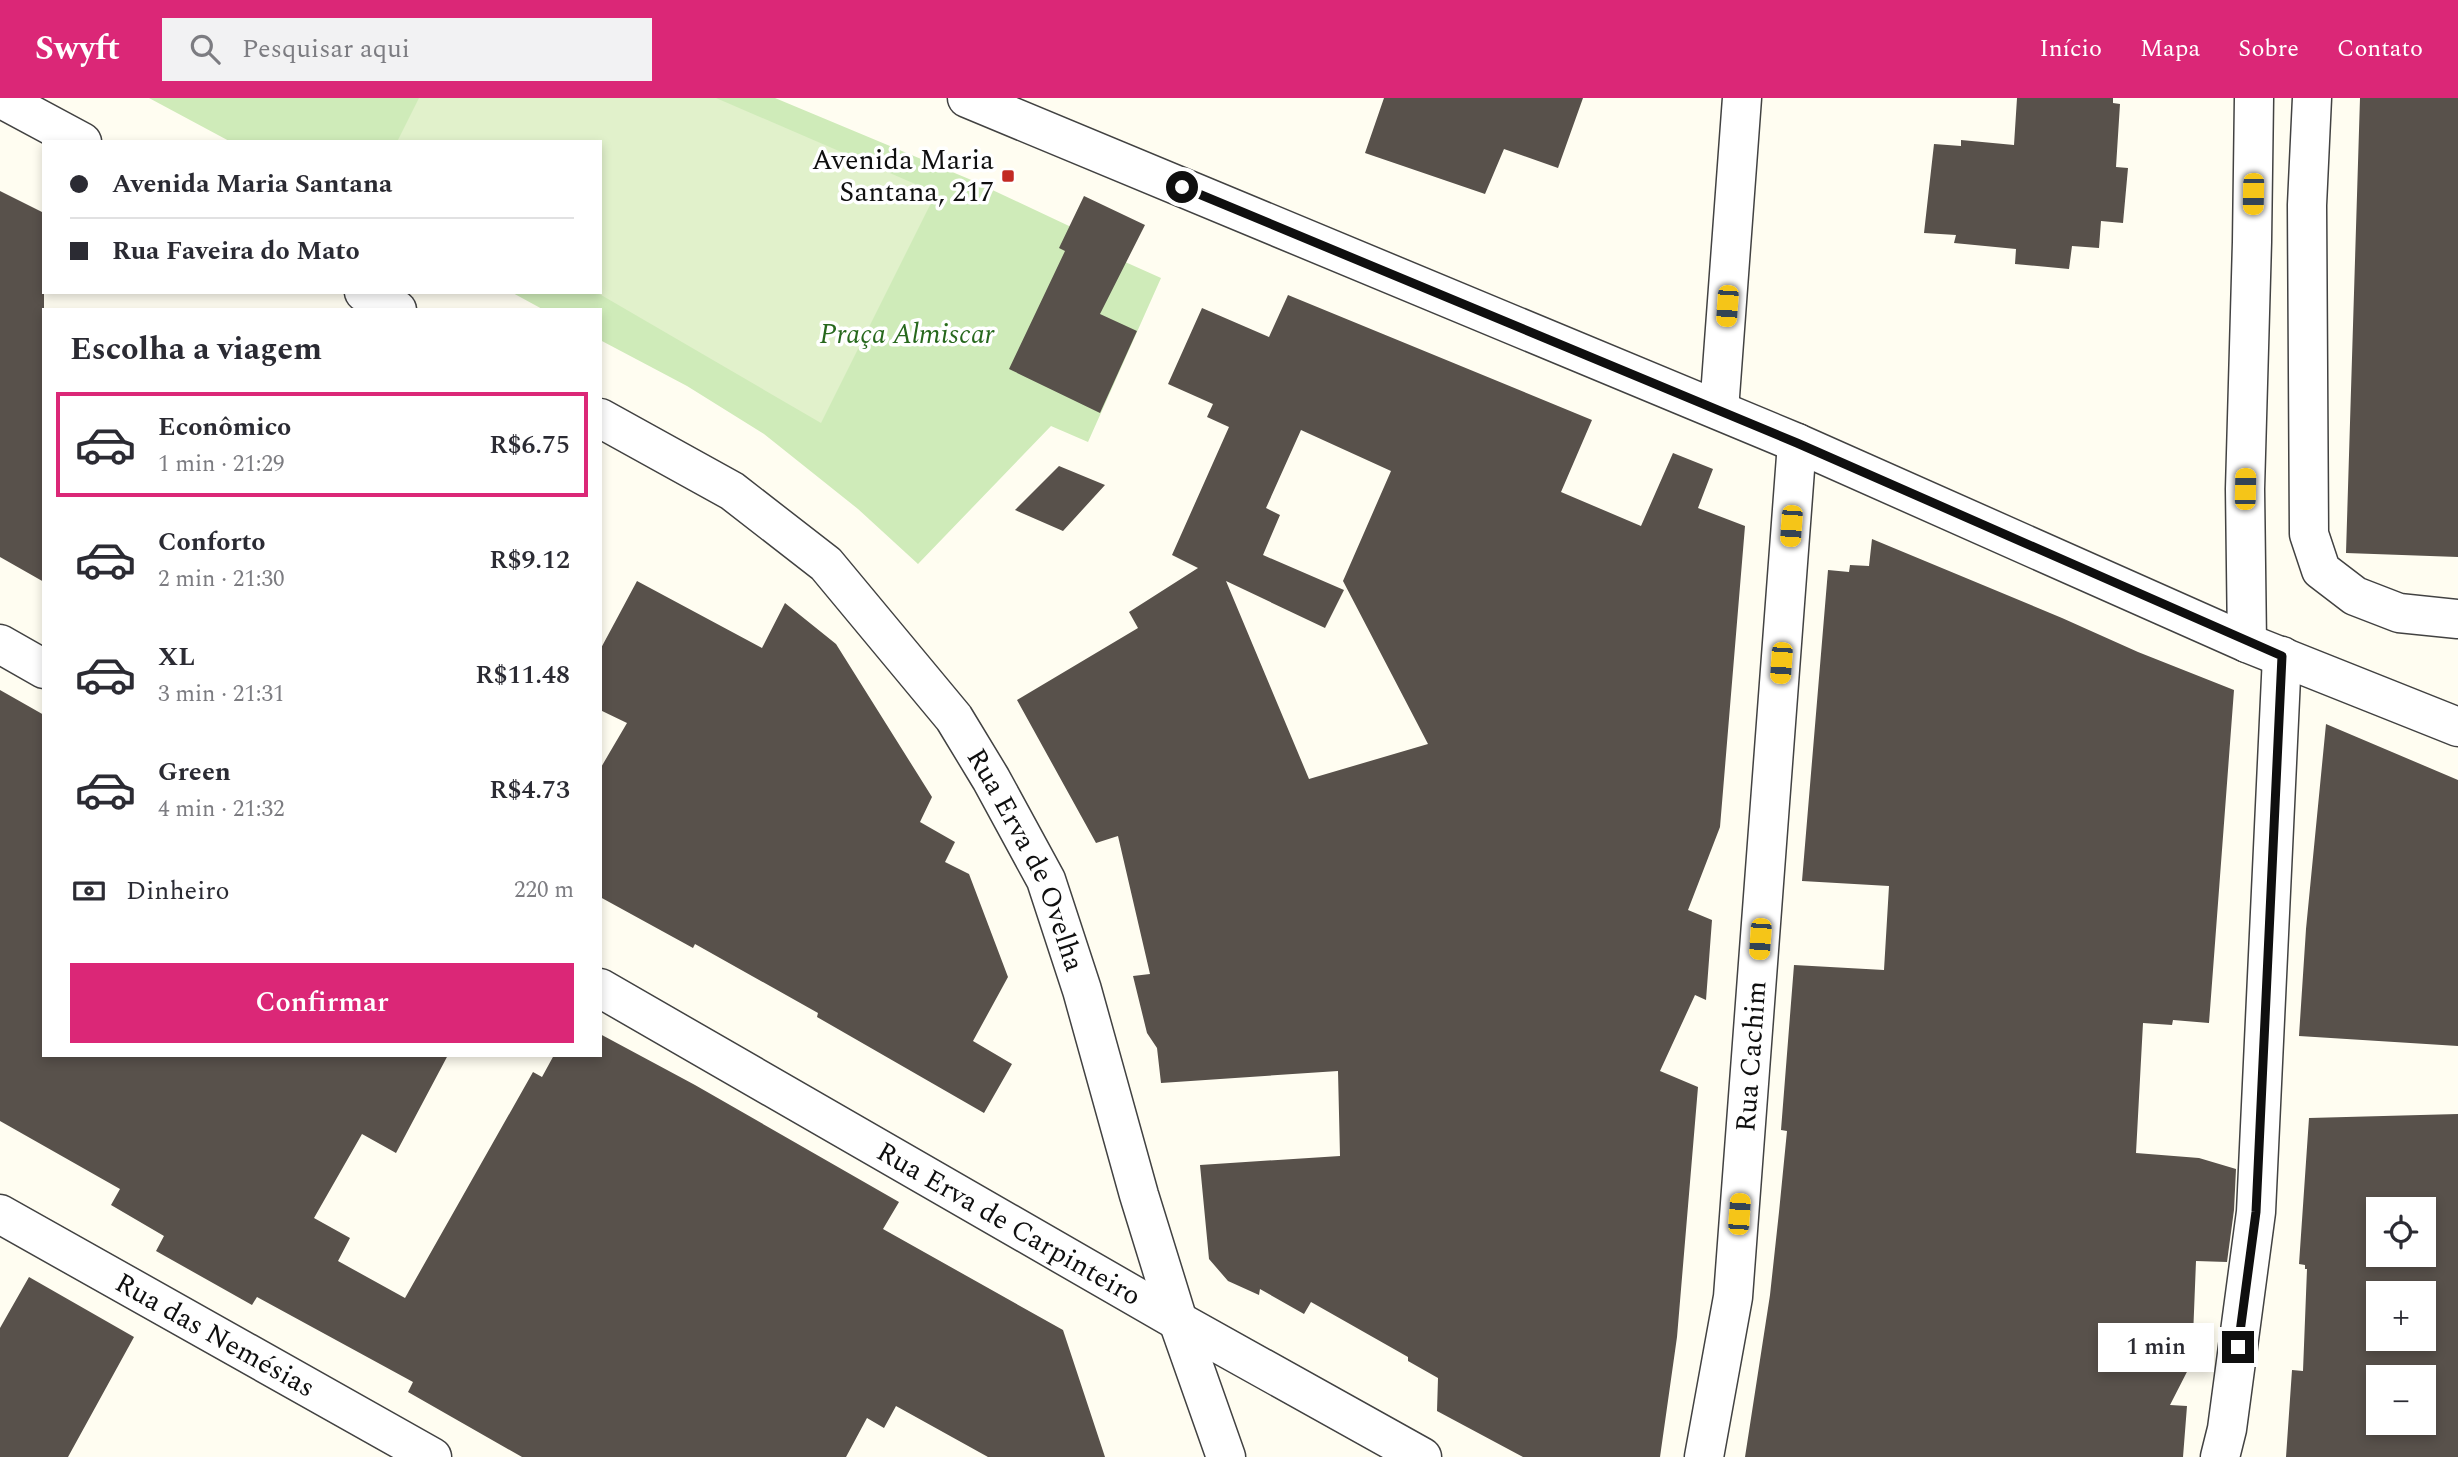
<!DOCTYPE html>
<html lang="pt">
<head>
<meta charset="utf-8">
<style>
  :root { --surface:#fff; --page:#f2f2f3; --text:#2b2b33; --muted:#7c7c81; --line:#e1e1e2; --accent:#db2777 }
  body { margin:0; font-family:Spectral,serif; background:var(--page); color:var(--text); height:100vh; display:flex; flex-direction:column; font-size:26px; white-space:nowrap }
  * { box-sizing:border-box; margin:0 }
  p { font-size:23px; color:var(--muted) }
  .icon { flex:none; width:38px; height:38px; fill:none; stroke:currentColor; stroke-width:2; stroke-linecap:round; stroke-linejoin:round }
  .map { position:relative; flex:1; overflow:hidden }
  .drawer { position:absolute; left:42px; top:210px; width:560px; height:749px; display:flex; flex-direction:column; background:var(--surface); border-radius:0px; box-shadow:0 4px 10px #0003 }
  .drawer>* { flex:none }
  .top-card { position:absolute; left:42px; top:42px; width:560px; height:154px; border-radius:0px; box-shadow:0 4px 10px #0003; display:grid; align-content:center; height:154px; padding:0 28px; background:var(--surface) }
  .fabs { position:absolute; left:2366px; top:1099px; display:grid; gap:14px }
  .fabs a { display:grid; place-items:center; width:70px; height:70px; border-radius:0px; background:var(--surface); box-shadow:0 4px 10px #0003; font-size:35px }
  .end { position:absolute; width:32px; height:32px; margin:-16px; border:9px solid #0f0f0f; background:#fff; box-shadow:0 0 0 4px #fff }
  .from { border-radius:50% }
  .bubble { position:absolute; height:49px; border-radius:0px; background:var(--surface); box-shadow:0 4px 10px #0003; font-size:23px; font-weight:600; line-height:49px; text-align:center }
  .car { position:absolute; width:21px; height:42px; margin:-21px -10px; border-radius:9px; box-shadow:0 0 5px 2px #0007; background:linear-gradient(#f5c518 24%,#345 0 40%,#f5c518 0 76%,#345 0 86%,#f5c518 0) }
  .top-card b { display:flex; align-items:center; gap:24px; height:66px; font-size:26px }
  .top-card b+b { border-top:2px solid var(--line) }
  .top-card i { width:18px; height:18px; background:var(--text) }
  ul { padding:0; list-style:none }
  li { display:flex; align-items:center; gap:21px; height:105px; margin:0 14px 10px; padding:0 14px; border:4px solid transparent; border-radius:0px }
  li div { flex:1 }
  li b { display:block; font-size:26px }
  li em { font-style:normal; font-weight:600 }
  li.on { border-color:var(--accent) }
  li>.icon { width:63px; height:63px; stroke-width:1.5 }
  h2 { padding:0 28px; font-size:32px; line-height:84px }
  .pay { display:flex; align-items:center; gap:18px; height:77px; padding:0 28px; font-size:26px }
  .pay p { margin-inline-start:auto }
  .action { display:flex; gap:14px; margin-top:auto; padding:14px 28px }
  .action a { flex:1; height:80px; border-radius:0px; background:var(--accent); color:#fff; font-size:28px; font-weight:600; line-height:80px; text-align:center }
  header { display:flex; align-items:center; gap:42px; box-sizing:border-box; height:98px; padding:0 35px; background:var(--accent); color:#fff }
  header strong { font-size:33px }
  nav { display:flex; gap:38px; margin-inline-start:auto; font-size:24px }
  .search { width:490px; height:63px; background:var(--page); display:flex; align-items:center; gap:18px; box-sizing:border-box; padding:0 24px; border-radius:0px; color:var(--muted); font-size:26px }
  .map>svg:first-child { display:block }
  .green { fill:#cfebb9 }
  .pitch { fill:#e1f1cb }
  .building { fill:#58514b; fill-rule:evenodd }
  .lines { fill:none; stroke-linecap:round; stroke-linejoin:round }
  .minor-casing { stroke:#424242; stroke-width:41 }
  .minor { stroke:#fff; stroke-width:38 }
  .route { stroke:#0f0f0f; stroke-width:9 }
  .poi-dot { fill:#c22923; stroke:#fff; stroke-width:2.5 }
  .labels { text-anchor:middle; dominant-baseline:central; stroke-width:7; stroke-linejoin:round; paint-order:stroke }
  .poi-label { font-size:28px; fill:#0f0f0f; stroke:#fff; text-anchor:end }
  .park-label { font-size:28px; font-style:italic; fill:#27681d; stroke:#fff }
  .street-label { font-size:28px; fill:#0f0f0f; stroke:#fff }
</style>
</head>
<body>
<header>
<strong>Swyft</strong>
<div class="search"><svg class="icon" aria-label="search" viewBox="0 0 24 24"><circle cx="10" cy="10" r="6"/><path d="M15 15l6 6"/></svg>Pesquisar aqui</div>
<nav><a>Início</a><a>Mapa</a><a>Sobre</a><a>Contato</a></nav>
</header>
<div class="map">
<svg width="2458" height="1359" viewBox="0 0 2458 1359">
  <rect width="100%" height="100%" fill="#fffdf1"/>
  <path class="green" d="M149,0H775L969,81L1120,152L1123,163L1161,180L1088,344L1051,328L918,466L858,411L764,336L687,288L600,242V212H544L511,194H600V44H231Z"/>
  <path class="pitch" d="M419,0H716L936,95L821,325L596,194H600V44H397Z"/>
  <path class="building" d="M1384,0H1583L1558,70L1504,51L1485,96L1365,55Z
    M2017,0H2113V5L2120,6L2116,69L2128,70L2123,125L2101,123L2099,150L2072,148L2069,171L2015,166L2016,151L1954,145L1956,137L1924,135L1934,46L1961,48V42L2014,47Z
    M2360,0H2458V459L2346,455Z
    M0,93L44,115V484L0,459Z
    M1084,98L1145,127L1100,216L1137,233L1100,315L1009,271L1065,153L1059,150Z
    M1288,197L1592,322L1561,394L1641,428L1673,355L1713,371L1698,410L1745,428L1720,729L1688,812L1712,822L1706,902L1695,897L1660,973L1698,989L1677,1239L1660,1359H1523L1437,1313L1438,1280L1408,1263V1259L1311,1204L1304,1216L1260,1191L1259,1197L1228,1183L1209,1161L1200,1067L1340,1058L1338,973L1161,985L1157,950L1147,935L1133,878L1150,876L1118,738L1096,745L1017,602L1138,530L1129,514L1198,470L1172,457L1229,329L1207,319L1213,306L1168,286L1202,210L1269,239ZM1301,332L1391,373L1343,483L1428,646L1309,681L1226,483L1325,530L1344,492L1263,457L1280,417L1266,410Z
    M1059,368L1105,387L1063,433L1015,412Z
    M1872,441L2062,520L2138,554L2234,592L2209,925L2173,922L2172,927L2143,925L2136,1055L2199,1060L2236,1071L2234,1112L2227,1164L2196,1163L2192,1264L2170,1307L2187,1308L2183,1359H1745L1770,1197L1779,1114L1787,1033L1781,1032L1794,867L1884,872L1889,788L1802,783L1828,472L1849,474L1850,467L1869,468Z
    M637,483L762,550L785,505L836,546L932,699L920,724L955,744L945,764L969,776L1008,879L973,943L1012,966L984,1015L817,919L818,915L695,846L693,850L600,799V671L627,625L600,612V552Z
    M0,592L44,617V957H448L396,1055L362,1036L314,1120L350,1140L338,1163L405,1200L533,974L542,979L554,957H600V936L695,987L899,1104L883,1131L1063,1232L1105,1359H988L896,1308L884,1330L867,1320L846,1359H522L408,1294L413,1284L257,1199L252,1207L156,1153L164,1138L111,1107L120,1091L0,1023Z
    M2326,626L2458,682V948L2299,938L2306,831Z
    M2458,1016V1359H2286L2292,1272L2303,1273L2307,1171H2305V1167L2299,1166L2309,1020ZM2378,1111H2424V1157H2378ZM2378,1195H2424V1241H2378ZM2378,1279H2424V1325H2378Z
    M29,1179L134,1239L68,1359H0V1230Z"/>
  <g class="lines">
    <g class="minor-casing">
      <g id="minor">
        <path d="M0,0L82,44"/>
        <path d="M967,0L1797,345L2247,545L2458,629"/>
        <path d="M2312,0L2307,107L2309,436L2321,472L2355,498L2399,515L2458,521"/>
        <path d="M364,194L397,212"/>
        <path d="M1719,312L1742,0"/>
        <path id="s1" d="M600,320L732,393L826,466L954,620L991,681L1046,782L1082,892L1139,1097L1178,1223L1226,1359"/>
        <path d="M2247,545L2245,391L2252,144L2254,0"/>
        <path d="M0,546L44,571"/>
        <path id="s2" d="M600,890L1178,1223L1422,1359"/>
        <path id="s3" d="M0,1116L432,1359"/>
        <path id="s4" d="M1704,1359L1733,1199L1797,345"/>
        <path d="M2220,1359L2227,1331L2256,1114L2282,558"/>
      </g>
    </g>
    <use href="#minor" class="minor"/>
  </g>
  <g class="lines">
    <path class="route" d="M1182,89L1797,345L2282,558L2256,1114L2238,1249"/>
  </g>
  <rect class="poi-dot" x="1001" y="71" width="14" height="14" rx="3.5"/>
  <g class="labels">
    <g class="poi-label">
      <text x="994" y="62">Avenida Maria<tspan x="994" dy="32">Santana, 217</tspan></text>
    </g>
    <g class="park-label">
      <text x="907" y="236">Praça Almiscar</text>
    </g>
    <g class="street-label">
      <text stroke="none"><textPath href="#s1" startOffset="630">Rua Erva de Ovelha</textPath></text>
      <text stroke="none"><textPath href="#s4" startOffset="404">Rua Cachim</textPath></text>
      <text stroke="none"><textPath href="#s2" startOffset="472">Rua Erva de Carpinteiro</textPath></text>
      <text stroke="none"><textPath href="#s3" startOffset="247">Rua das Nemésias</textPath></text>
    </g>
  </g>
</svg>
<div class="fabs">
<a><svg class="icon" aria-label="locate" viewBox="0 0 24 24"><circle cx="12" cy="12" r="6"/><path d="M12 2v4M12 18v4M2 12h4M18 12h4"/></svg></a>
<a>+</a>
<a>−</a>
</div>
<i class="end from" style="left:1182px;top:89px"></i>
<i class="end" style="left:2238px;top:1249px"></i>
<div class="bubble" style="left:2098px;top:1225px;width:116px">1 min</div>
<i class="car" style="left:2253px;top:96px;rotate:181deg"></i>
<i class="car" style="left:1727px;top:208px;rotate:184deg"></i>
<i class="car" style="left:2245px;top:391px;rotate:1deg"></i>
<i class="car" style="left:1791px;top:428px;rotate:184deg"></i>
<i class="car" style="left:1781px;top:565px;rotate:184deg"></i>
<i class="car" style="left:1760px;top:841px;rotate:184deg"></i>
<i class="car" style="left:1739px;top:1116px;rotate:4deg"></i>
<div class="top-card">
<b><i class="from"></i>Avenida Maria Santana</b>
<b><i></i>Rua Faveira do Mato</b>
</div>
<section class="drawer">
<h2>Escolha a viagem</h2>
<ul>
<li class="on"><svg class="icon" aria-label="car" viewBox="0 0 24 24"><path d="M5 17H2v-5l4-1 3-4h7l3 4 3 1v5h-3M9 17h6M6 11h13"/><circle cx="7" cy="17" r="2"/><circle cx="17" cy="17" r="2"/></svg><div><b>Econômico</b><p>1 min · 21:29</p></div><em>R$6.75</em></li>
<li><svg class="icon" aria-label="car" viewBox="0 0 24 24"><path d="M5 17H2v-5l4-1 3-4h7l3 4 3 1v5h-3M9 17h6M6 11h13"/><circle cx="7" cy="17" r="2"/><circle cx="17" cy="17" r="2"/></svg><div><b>Conforto</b><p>2 min · 21:30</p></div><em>R$9.12</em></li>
<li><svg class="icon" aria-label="car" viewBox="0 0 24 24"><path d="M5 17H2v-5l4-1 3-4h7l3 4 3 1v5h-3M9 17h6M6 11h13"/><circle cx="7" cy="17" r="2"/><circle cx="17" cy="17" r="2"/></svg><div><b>XL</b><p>3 min · 21:31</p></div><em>R$11.48</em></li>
<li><svg class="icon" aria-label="car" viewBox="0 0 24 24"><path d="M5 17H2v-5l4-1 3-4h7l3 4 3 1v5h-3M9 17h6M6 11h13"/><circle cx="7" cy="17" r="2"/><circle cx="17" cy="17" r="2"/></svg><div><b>Green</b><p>4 min · 21:32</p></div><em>R$4.73</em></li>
</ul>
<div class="pay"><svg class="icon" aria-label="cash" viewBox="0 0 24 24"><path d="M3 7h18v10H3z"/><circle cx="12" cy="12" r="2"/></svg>Dinheiro<p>220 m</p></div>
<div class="action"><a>Confirmar</a></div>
</section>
</div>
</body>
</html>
